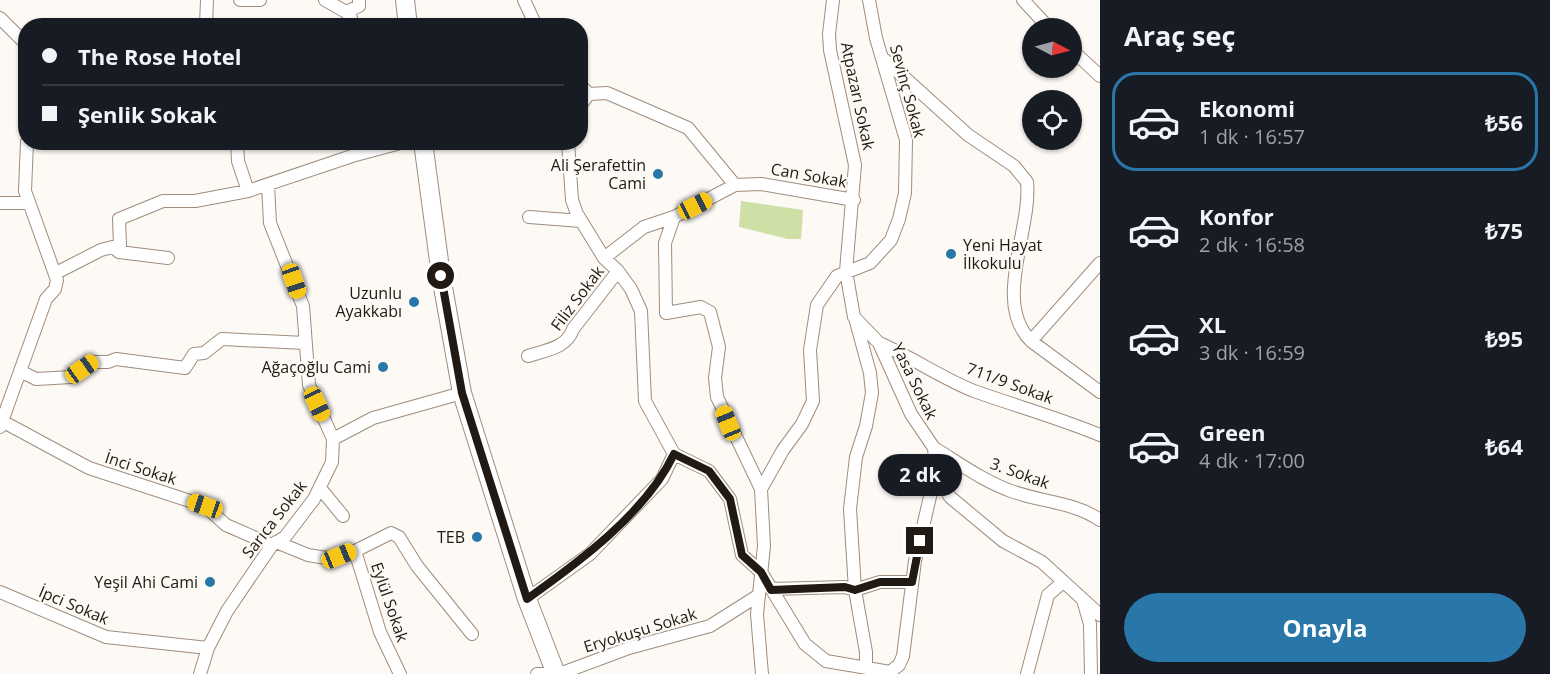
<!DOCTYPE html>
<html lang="tr">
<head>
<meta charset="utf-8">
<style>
  :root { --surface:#171b24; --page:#20242c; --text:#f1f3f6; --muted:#9ea1a6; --line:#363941; --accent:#2977a9 }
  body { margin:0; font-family:"Open Sans",sans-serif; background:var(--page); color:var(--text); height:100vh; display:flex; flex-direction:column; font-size:22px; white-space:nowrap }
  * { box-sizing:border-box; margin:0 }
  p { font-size:20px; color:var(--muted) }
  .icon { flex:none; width:33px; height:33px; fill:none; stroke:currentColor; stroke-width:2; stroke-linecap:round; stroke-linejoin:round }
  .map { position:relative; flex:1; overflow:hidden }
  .sheet { display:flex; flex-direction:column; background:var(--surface); width:450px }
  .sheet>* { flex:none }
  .guide { position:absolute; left:18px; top:18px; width:570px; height:132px; border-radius:24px; box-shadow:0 2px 4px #0004; display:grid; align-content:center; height:132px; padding:0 24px; background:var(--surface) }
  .needle { width:39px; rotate:96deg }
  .controls { position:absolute; left:1022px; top:18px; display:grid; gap:12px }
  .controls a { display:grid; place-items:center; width:60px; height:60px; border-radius:50%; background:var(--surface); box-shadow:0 2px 4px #0004; font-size:30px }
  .end { position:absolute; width:27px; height:27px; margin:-14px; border:8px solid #211913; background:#fff; box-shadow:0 0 0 3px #fff }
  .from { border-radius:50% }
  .bubble { position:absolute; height:42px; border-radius:21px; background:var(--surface); box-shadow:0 2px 4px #0004; font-size:20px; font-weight:700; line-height:42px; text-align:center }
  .car { position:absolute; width:18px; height:36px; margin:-18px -9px; border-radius:8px; box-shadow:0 0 4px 2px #0007; background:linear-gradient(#f5c518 24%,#345 0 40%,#f5c518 0 76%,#345 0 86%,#f5c518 0) }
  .guide b { display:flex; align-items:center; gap:21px; height:57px; font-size:22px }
  .guide b+b { border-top:2px solid var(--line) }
  .guide i { width:15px; height:15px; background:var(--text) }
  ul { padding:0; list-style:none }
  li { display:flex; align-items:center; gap:18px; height:99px; margin:0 12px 9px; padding:0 12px; border:3px solid transparent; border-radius:24px }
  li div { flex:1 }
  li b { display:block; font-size:22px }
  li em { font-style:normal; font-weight:700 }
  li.active { border-color:var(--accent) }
  li>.icon { width:54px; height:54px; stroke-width:1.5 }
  h2 { padding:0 24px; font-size:27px; line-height:72px }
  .cta { display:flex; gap:12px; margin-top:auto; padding:12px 24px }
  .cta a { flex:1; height:69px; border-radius:36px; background:var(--accent); color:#fff; font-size:24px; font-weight:700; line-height:69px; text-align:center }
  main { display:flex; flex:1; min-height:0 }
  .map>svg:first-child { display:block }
  .green { fill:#cfe0a7 }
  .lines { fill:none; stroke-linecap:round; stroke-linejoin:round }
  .minor-casing { stroke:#a08c7c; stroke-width:14 }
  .secondary-casing { stroke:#a08c7c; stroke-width:20 }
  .minor { stroke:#fff; stroke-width:12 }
  .secondary { stroke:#fff; stroke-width:18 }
  .route { stroke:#211913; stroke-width:8 }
  .poi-dot { fill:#2977a9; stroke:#fdf9f5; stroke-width:2 }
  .labels { text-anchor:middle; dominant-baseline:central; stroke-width:4.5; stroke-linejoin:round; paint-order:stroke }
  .street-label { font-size:16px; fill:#211913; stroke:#fdf9f5 }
  .poi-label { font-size:16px; fill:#211913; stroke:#fdf9f5; text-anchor:end }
</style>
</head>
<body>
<main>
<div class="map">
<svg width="1100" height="674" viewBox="0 0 1100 674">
  <rect width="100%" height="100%" fill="#fdf9f5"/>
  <path class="green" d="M741,201L803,210L801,239H788L739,227Z"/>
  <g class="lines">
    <g class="minor-casing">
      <path id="minor" d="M240,0H260
        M325,0L346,12
        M524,0L536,26
        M833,0L829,34L830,50L855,165L846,271L854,317L879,343L911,414L934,448L936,471L950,497L1003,541L1042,562L1100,615
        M1023,0L1049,28
        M346,12L359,6V0
        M346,12L351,18L350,26
        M0,18L26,44
        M206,26L207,0
        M1071,49L1100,76
        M885,60L968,135L1014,166L1027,182C1032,229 992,303 1031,341
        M580,85L589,94L607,93L688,128L735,185L761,184L854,200
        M580,106L589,94
        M237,142L238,161L248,191
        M568,142L572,200L577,214L604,258L618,271L631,289L641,311L645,401L674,454L709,471L730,499L742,555L761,572L805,644L826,661L890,672L899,665L903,656L915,561L936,471
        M0,203H29
        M529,217L581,221
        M674,217L665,243L666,313L701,307L710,312L719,347L715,378L717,397L761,489
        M113,247L119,252L168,258
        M604,258L644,227L674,217L735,185
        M1100,263L1031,341L1100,392
        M56,273L101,250L120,245L119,219L163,201H195L248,191L352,156L404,142
        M855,318L870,373L872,393L866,426L856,457L850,509L855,590L866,652V667
        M879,343C912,357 941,378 974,391C1016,406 1059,418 1100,435
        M528,356C546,350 567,348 573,329L618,271
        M20,371L36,379L71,377L92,362H108L116,359L185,368L194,354L204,353L222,339L305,343
        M0,420L89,468L205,506L226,525L272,545
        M0,427L46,299L55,289L57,280L25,191L27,142
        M333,439L373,418L462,393
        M934,448C959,463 983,481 1011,491C1041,502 1074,502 1100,520
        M320,488L343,516
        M276,542L308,555L326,558L355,551L380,632L400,674
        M355,551L391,533L399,537L417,566L472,634
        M771,589L845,587L855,590L880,582H911
        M0,592L106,637L208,648
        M527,599L590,554L662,479L674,454
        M1083,600L1090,624L1091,674
        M200,674L208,648L227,611L272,545L285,537L314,499L332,462L333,439L309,385L303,306L270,223L268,185
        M537,674H545
        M559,674L629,648L710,626L759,595
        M762,674L757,614L764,546L761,489L783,450L802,424L813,401L810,350L817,305L837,276L870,263L891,240L899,219L905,193L906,140L876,38L869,0
        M1027,674L1048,595L1063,582"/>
    </g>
    <g class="secondary-casing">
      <path id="secondary" d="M405,0L408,26
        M423,142L441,276L462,393L527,599L556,674"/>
    </g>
    <use href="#minor" class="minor"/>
    <use href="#secondary" class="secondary"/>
  </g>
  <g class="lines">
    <path class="route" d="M441,276L462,393L527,599C579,562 646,513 674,454L709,471L730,499L742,555L761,572L771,590L845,587L855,590L880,582H912L920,541"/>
  </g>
  <g class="poi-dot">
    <circle cx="658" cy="174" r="6"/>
    <circle cx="951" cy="254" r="6"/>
    <circle cx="414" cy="302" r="6"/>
    <circle cx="383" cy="367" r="6"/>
    <circle cx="477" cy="537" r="6"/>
    <circle cx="210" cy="582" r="6"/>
  </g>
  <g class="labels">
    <g class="street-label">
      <text transform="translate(908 91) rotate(75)">Sevinç Sokak</text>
      <text transform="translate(858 96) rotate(78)">Atpazarı Sokak</text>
      <text transform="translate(809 175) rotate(10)">Can Sokak</text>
      <text transform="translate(577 298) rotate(-53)">Filiz Sokak</text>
      <text transform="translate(915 381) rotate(64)">Yasa Sokak</text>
      <text transform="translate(1010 383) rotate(20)">711/9 Sokak</text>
      <text transform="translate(141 468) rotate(18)">İnci Sokak</text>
      <text transform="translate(1020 473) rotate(20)">3. Sokak</text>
      <text transform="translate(274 519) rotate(-52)">Sarıca Sokak</text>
      <text transform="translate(390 602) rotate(71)">Eylül Sokak</text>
      <text transform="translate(74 605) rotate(23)">İpci Sokak</text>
      <text transform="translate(640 630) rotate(-17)">Eryokuşu Sokak</text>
    </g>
    <g class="poi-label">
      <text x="646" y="165">Ali Şerafettin<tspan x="646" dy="18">Cami</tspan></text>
      <text x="963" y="245" text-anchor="start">Yeni Hayat<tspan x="963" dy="18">İlkokulu</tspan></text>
      <text x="402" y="293">Uzunlu<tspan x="402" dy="18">Ayakkabı</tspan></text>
      <text x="371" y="367">Ağaçoğlu Cami</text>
      <text x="465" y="537">TEB</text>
      <text x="198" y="582">Yeşil Ahi Cami</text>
    </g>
  </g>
</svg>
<div class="controls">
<a><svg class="needle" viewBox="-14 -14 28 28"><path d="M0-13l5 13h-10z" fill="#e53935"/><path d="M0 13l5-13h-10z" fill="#9ea1a6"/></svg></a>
<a><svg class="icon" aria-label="locate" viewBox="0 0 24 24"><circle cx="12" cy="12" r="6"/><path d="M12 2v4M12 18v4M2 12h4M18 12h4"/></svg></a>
</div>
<i class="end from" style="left:441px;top:276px"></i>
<i class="end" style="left:920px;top:541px"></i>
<div class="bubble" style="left:878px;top:454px;width:84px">2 dk</div>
<i class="car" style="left:695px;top:206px;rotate:63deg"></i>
<i class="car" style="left:294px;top:281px;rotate:161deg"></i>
<i class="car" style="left:82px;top:369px;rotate:55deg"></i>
<i class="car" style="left:317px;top:404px;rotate:155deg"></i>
<i class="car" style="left:728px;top:423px;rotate:338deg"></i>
<i class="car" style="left:205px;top:506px;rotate:289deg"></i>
<i class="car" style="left:339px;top:556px;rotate:68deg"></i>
<div class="guide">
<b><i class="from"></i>The Rose Hotel</b>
<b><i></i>Şenlik Sokak</b>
</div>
</div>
<section class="sheet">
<h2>Araç seç</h2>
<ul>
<li class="active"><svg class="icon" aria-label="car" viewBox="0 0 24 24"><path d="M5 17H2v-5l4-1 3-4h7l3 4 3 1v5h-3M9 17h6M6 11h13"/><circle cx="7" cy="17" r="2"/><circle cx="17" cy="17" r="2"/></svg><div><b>Ekonomi</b><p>1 dk · 16:57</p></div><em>₺56</em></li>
<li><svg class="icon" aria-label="car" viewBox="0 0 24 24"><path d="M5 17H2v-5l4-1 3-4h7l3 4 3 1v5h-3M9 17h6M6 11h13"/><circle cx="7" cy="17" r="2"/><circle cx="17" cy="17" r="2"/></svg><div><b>Konfor</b><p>2 dk · 16:58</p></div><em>₺75</em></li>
<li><svg class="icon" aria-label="car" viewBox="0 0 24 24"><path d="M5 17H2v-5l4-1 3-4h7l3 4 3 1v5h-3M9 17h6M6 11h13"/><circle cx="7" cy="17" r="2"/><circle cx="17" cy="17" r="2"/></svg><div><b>XL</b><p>3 dk · 16:59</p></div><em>₺95</em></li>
<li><svg class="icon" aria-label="car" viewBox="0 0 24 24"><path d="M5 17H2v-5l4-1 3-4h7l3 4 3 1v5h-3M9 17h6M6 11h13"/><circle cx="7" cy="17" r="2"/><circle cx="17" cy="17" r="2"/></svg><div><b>Green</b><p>4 dk · 17:00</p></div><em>₺64</em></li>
</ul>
<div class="cta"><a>Onayla</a></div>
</section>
</main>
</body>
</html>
